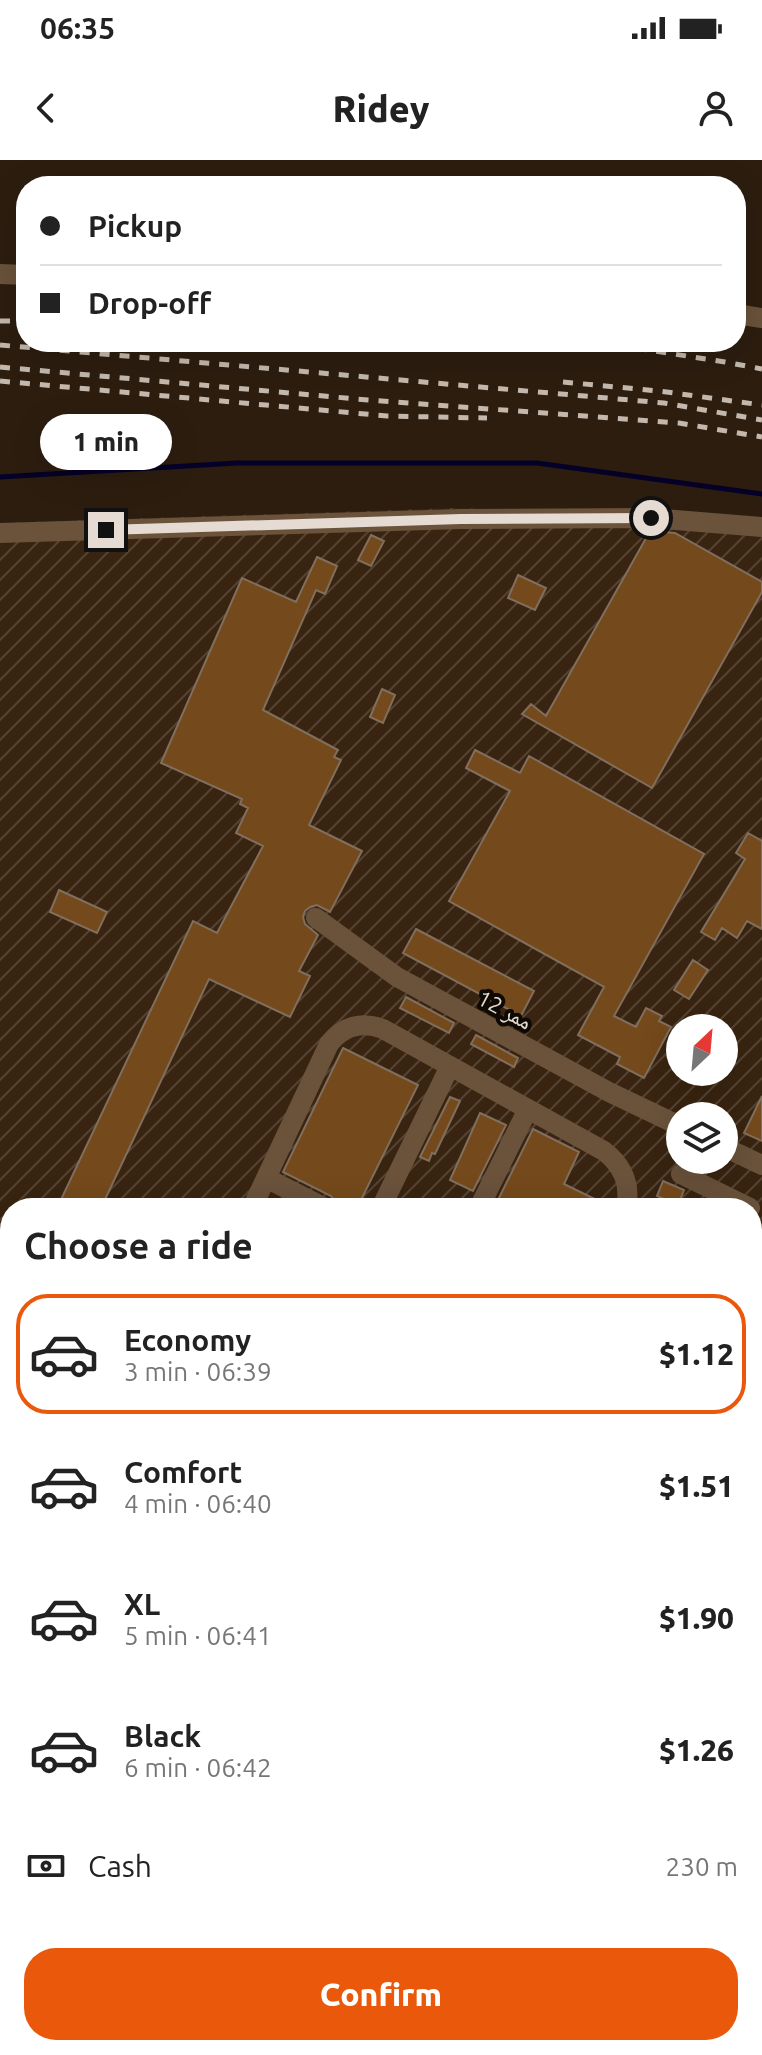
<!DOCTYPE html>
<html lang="en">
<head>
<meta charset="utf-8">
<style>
  :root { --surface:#fff; --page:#f2f2f2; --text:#222; --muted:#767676; --line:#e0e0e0; --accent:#ea580c }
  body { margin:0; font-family:Ubuntu,"Noto Naskh Arabic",sans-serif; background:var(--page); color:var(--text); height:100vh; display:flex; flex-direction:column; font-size:30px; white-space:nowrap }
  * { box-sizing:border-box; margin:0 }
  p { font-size:26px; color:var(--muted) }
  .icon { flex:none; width:44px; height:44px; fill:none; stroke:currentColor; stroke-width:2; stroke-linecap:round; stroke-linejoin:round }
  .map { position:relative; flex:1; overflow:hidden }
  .drawer { position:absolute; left:0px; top:1038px; width:762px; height:858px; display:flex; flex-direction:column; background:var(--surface); border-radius:32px 32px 0 0; box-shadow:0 8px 32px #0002 }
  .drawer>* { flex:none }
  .top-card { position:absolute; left:16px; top:16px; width:730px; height:176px; border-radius:32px; box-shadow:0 8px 32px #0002; display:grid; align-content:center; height:176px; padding:0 24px; background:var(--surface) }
  .needle { width:52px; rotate:26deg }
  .fabs { position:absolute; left:666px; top:854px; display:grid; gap:16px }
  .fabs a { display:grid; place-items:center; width:72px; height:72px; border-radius:50%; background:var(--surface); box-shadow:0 8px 32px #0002; font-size:40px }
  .end { position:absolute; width:36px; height:36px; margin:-18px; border:10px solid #e5dbd2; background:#111; box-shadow:0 0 0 4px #111 }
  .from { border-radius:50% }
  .bubble { position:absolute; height:56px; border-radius:28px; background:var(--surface); box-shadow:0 8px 32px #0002; font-size:26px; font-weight:800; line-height:56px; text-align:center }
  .top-card b { display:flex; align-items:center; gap:28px; height:76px; font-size:30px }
  .top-card b+b { border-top:2px solid var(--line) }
  .top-card i { width:20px; height:20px; background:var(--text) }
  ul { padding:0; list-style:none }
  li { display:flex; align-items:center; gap:24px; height:120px; margin:0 16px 12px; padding:0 8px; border:4px solid transparent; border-radius:32px }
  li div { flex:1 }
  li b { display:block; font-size:30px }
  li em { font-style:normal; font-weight:800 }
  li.current { border-color:var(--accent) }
  li>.icon { width:72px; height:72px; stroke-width:1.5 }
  h2 { padding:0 24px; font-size:36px; line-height:96px }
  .pay { display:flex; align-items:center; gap:20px; height:88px; padding:0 24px; font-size:30px }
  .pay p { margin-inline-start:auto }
  .primary-button { display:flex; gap:16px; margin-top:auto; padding:16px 24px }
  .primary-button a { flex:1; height:92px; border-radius:32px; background:var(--accent); color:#fff; font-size:32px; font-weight:800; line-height:92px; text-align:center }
  .status { display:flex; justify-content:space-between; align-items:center; height:56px; padding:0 40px; background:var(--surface); direction:ltr }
  .status svg { height:22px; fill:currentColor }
  header { display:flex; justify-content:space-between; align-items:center; height:104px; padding:0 24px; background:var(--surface); font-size:36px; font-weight:800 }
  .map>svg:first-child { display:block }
  .industrial { fill:url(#industrial-furrows); fill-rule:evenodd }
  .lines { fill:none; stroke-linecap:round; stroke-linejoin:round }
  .stream { stroke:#050028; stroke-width:5 }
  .building { fill:#74491b; stroke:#806f5e; stroke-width:2 }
  .minor { stroke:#6a523b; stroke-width:20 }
  .major { stroke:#b38251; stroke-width:20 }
  .rail { stroke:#c3b8ae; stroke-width:5; stroke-dasharray:10 10; stroke-linecap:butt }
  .route { stroke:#e5dbd2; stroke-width:10 }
  .labels { text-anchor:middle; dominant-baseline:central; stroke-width:8; stroke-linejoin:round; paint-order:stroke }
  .street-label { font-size:22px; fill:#e5dbd2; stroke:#0f0904 }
</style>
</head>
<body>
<div class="status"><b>06:35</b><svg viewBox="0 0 49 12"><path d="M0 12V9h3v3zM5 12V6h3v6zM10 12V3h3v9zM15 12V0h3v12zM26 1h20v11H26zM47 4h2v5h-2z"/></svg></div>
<header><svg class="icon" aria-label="back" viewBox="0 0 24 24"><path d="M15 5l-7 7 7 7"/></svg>Ridey<svg class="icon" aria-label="person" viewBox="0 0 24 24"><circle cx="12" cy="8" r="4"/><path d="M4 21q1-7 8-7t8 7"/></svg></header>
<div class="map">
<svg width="762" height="1895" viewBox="0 0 762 1895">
  <defs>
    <pattern id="industrial-furrows" width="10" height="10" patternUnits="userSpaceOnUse" patternTransform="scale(2)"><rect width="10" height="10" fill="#382410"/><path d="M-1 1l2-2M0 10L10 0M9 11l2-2" fill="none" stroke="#554332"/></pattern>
  </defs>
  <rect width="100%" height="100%" fill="#2c1d0f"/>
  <path class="industrial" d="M456,348L762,358V1895H0V363ZM680,868H724V912H680ZM680,956H724V1000H680ZM10,1048H752V1886H10Z"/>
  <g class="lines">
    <path class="stream" d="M0,317L237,303H537L762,334"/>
  </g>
  <path class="building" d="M650,371L675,373L762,422V432L652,628L522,554L531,544L546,556Z
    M371,375L384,381L371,406L358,400Z
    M317,397L337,406L325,434L316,430L263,550L338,590L334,597L341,600L309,665L362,691L330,752L317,745L310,747L305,751L303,757L305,764L318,775L299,811L310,816L290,857L209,819L101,1048H57L193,761L217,773L263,686L236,673L248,648L240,644L242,639L161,603L242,418L296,442Z
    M518,415L546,428L535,450L508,438Z
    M382,529L395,535L383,563L370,557Z
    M475,590L520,613L529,596L704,694L614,856L636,867L646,848L662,856L659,861L671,867L644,918L617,904L620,897L578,875L604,827L449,741L510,631L466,608Z
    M748,673L762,681V769L747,761L737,778L722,768L715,780L701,772L745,699L736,693Z
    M59,730L107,752L97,773L50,752Z
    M416,769L534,831L521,856L403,793Z
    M693,800L708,810L689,839L674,830Z
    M406,837L454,863L449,873L400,848Z
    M476,875L518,898L514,907L471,884Z
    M343,888L418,925L357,1048H345L337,1044L331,1036L283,1012Z
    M762,936V981L744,973Z
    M450,937L460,941L435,994L432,993L429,1001L420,997Z
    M480,953L506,965L473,1031L450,1020Z
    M533,969L579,992L564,1024L613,1048H494Z
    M663,1021L684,1030L678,1045L657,1036Z"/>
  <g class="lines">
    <path class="minor" d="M0,114L26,115
      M736,154L762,158
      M0,373L461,359L651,358L762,367
      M316,758L397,817L609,932L680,966
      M724,987L762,1005
      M681,1014L750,1048
      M266,1018L325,1048
      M252,1048L329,884C343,866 362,861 383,869L604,991C623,1006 631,1024 626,1048
      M381,1048L450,906
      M479,1048L528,949
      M752,1225L762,1229
      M752,1336L762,1315
      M0,1356L10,1361
      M0,1460L10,1457
      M0,1560L7,1553L10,1546
      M0,1682L10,1675
      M752,1705L762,1708
      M200,1895L204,1886"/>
    <path class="major" d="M752,1808L762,1787
      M671,1895L682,1886
      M703,1895L708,1886"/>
    <path class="rail" d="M0,161H26
      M597,182L725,202L762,209
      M0,185L664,243L762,260
      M0,207L368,240L679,263L762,277
      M0,221L387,256L487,258
      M563,222L659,231L762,245"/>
  </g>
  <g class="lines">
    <path class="route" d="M106,370L461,359L651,358"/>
  </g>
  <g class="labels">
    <g class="street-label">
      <text transform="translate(505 849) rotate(28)">ممر 12</text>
    </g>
  </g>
</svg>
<div class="fabs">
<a><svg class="needle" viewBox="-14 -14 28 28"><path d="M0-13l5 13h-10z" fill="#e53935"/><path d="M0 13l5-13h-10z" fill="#767676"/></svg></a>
<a><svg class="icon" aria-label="layers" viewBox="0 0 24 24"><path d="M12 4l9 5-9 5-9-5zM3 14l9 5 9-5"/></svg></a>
</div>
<i class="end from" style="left:651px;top:358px"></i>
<i class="end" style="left:106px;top:370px"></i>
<div class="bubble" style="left:40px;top:254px;width:132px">1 min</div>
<div class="top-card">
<b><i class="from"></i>Pickup</b>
<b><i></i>Drop-off</b>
</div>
<section class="drawer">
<h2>Choose a ride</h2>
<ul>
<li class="current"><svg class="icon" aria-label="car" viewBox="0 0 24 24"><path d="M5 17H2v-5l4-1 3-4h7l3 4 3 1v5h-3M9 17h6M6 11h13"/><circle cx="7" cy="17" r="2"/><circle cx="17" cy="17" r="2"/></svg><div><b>Economy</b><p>3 min · 06:39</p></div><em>$1.12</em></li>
<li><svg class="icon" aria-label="car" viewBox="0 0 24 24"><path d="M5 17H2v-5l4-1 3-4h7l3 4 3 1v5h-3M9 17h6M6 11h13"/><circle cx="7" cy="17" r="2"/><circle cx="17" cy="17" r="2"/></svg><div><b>Comfort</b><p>4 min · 06:40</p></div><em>$1.51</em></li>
<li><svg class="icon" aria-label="car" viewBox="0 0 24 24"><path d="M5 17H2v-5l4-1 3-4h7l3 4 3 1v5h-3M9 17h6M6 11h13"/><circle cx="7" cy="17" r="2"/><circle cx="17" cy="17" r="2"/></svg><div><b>XL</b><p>5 min · 06:41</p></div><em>$1.90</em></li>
<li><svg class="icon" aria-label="car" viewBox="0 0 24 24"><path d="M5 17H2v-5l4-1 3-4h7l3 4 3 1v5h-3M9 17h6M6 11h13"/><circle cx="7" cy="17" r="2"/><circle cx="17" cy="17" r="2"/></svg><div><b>Black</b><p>6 min · 06:42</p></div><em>$1.26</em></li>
</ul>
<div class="pay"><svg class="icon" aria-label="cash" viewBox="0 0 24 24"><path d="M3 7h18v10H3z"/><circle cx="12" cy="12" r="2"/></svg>Cash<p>230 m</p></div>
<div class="primary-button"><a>Confirm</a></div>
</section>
</div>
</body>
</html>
